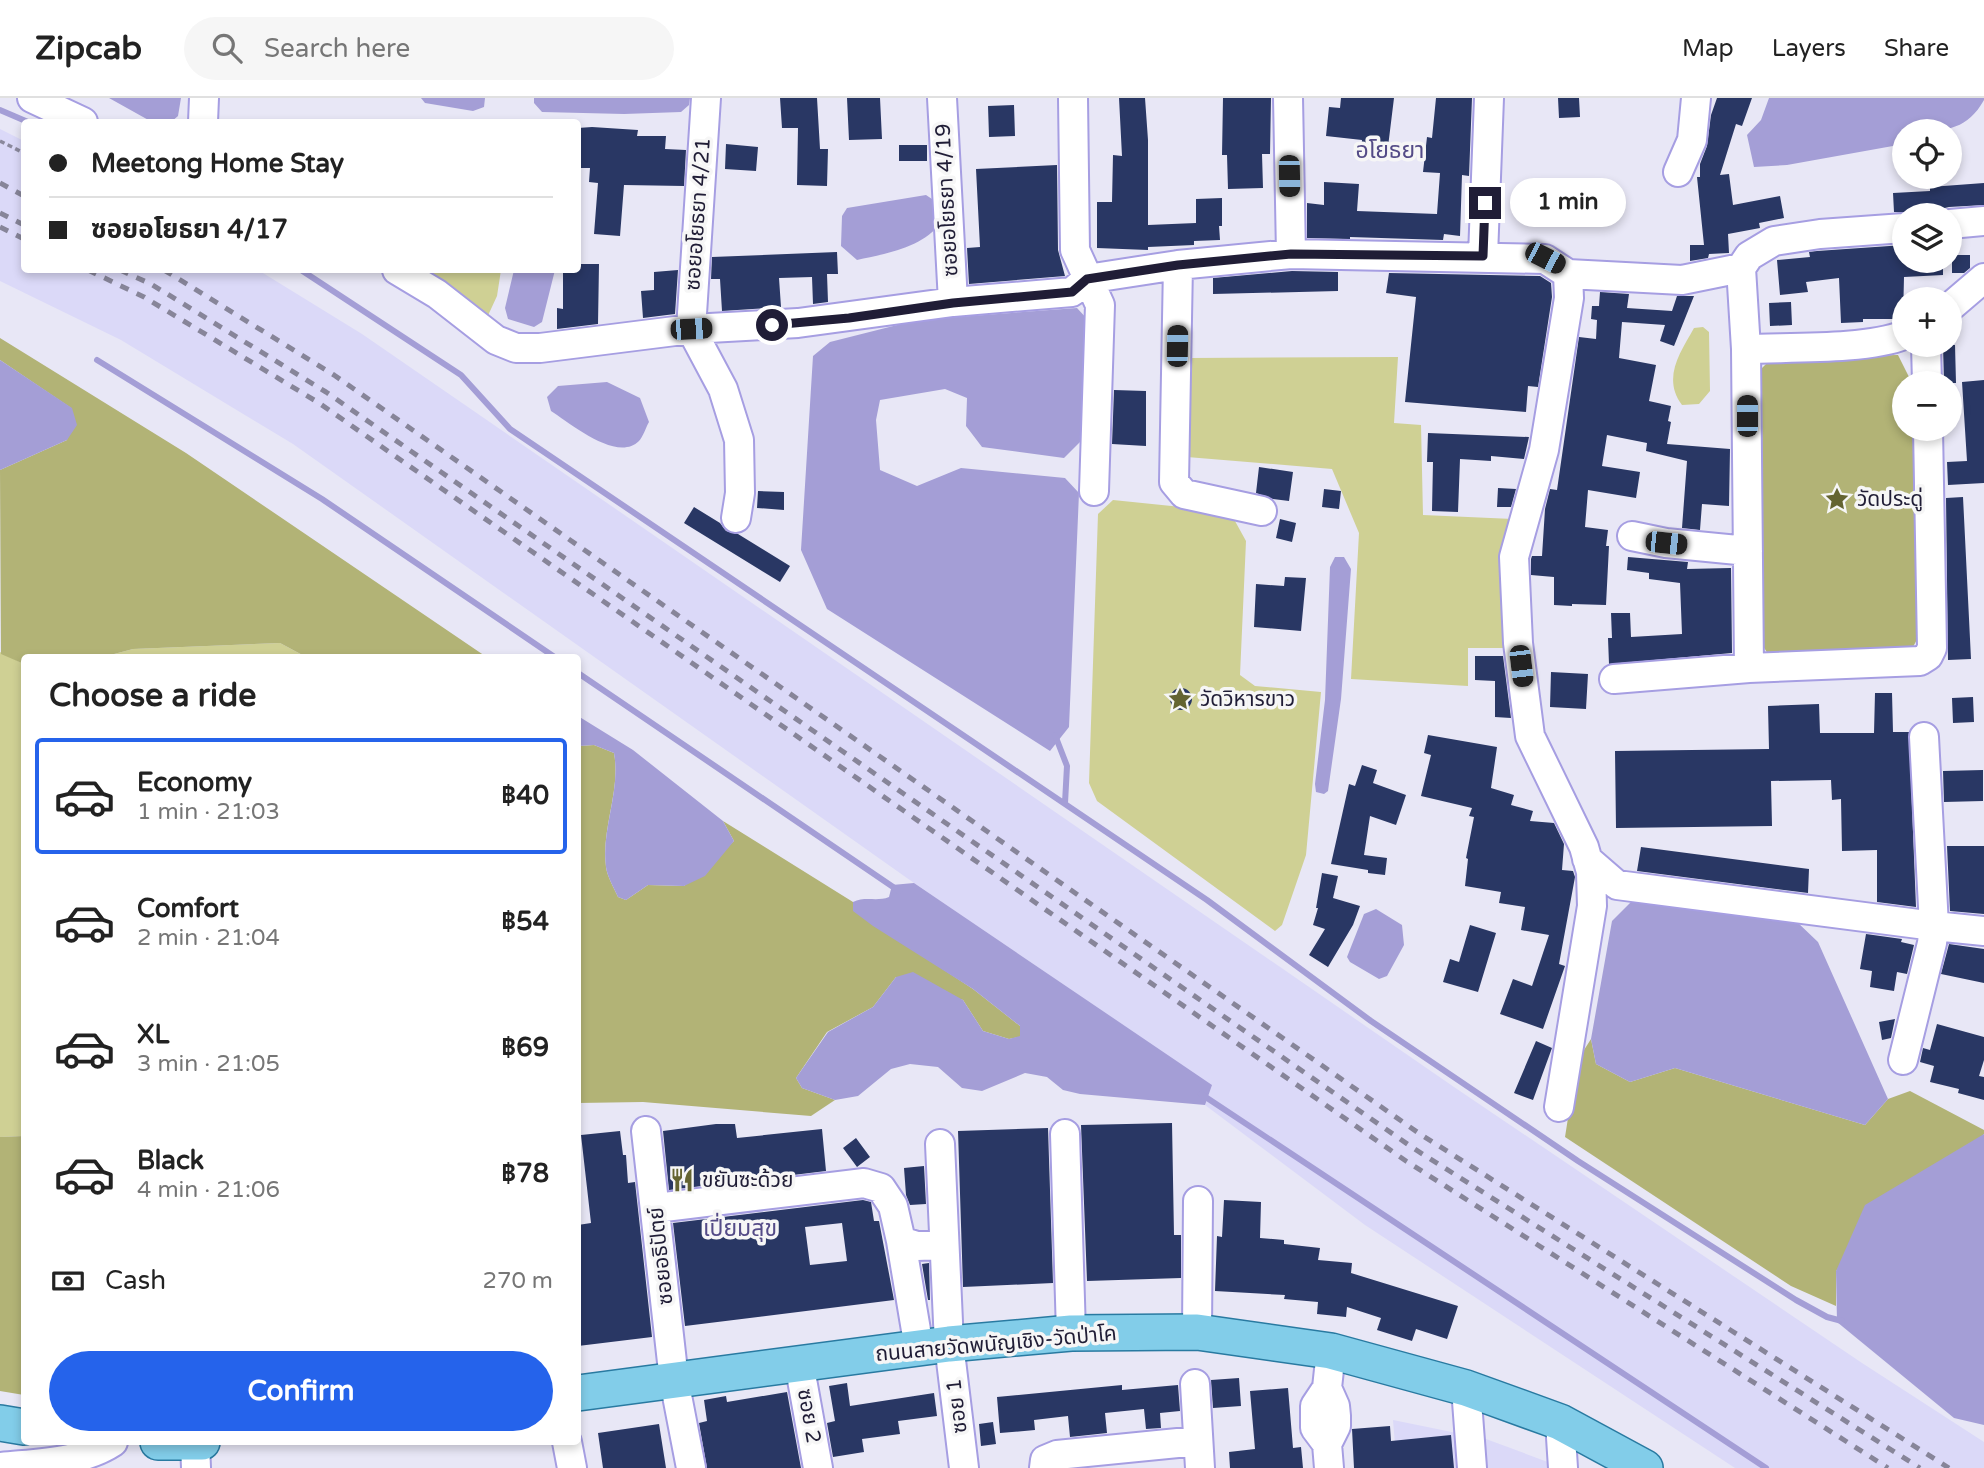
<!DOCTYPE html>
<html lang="en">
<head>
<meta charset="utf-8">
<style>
  :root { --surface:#fff; --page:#f6f6f6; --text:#222; --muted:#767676; --line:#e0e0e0; --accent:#2563eb }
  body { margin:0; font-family:"Varela Round","Noto Sans Thai",sans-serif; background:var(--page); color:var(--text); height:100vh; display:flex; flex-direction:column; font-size:26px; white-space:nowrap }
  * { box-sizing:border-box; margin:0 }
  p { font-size:23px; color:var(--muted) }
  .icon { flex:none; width:38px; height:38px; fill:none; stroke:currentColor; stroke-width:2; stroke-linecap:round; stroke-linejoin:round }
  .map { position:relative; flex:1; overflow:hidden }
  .details { position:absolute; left:21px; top:556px; width:560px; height:791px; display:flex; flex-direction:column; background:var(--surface); border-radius:7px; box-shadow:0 4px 10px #0003 }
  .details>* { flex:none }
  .banner { position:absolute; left:21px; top:21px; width:560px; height:154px; border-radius:7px; box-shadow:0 4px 10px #0003; display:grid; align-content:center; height:154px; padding:0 28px; background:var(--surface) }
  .fabs { position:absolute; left:1892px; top:21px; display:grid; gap:14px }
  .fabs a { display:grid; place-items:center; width:70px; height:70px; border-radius:50%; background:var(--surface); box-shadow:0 4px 10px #0003; font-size:35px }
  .end { position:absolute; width:32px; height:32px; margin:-16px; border:9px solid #201d36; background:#fff; box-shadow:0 0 0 4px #fff }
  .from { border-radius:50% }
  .bubble { position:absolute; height:49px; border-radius:24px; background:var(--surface); box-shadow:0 4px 10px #0003; font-size:23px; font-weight:700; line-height:49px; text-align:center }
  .car { position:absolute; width:21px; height:42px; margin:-21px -10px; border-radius:9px; box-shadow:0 0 5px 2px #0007; background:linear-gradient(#222 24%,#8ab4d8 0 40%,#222 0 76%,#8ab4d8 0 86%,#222 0) }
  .banner b { display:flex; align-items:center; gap:24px; height:66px; font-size:26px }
  .banner b+b { border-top:2px solid var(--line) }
  .banner i { width:18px; height:18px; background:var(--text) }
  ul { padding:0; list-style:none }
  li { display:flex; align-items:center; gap:21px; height:116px; margin:0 14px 10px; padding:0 14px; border:4px solid transparent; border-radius:7px }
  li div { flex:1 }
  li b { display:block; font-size:26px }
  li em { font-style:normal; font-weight:700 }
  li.on { border-color:var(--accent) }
  li>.icon { width:63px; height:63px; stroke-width:1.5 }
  h2 { padding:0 28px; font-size:32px; line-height:84px }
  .pay { display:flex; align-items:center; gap:18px; height:77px; padding:0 28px; font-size:26px }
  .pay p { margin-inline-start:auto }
  .button { display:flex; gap:14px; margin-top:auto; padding:14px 28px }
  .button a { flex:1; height:80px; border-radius:42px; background:var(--accent); color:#fff; font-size:28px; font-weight:700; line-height:80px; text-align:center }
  header { display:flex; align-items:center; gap:42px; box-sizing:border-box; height:98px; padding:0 35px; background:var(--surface); border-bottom:2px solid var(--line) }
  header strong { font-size:33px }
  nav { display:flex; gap:38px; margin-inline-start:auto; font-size:24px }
  .search { width:490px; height:63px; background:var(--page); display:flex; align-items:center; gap:18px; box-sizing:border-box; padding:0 24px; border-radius:38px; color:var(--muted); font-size:26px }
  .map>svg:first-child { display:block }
  .built { fill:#dbd9f8 }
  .green { fill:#cfd094 }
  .forest { fill:#b2b376 }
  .water { fill:#a49ed6 }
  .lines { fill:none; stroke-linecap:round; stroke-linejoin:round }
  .stream { stroke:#a49ed6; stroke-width:6 }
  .building { fill:#293764; fill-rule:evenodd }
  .minor-casing { stroke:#a69ee2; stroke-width:32 }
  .major-casing { stroke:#297aa1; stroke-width:38 }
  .path { stroke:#8b899d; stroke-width:3.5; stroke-dasharray:5 3.5; stroke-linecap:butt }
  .minor { stroke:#fff; stroke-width:28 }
  .major { stroke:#82cde9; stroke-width:35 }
  .rail { stroke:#878599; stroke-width:5; stroke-dasharray:9 9; stroke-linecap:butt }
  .route { stroke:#201d36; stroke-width:9 }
  .labels { text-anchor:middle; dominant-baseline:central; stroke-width:7; stroke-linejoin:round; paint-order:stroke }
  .street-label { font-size:21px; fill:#201d36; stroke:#f6f6f6 }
  .poi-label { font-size:21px; fill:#201d36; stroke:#f6f6f6; text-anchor:start }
  .neighbourhood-label { font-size:23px; fill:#544b87; stroke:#f6f6f6 }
</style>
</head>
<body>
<header>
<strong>Zipcab</strong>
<div class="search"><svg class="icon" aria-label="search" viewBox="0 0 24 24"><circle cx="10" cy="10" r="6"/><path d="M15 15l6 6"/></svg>Search here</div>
<nav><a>Map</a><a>Layers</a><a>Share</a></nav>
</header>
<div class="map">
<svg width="1984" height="1370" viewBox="0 0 1984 1370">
  <rect width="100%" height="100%" fill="#e8e7f6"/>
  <path class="built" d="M0,31L24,43V172H258L362,236L1454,989L1862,1265L1984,1344V1370H1735L1365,1127L1205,1007L1211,987L914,785L293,346L121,242L0,183Z
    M1393,1322L1486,1341L1564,1370H1397Z"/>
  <path class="green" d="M414,172H501L497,198L485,224Z
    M1703,229L1709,234L1710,293L1699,306L1682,307C1662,280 1680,255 1694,230Z
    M1398,259L1394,325L1421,327L1423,417L1513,421L1508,550H1468V588L1351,581L1359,435L1332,371L1187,359L1191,260Z
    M1113,402L1230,414L1246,443L1240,577L1255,588L1321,594L1306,757L1282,827L1275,833L1097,703L1089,685L1098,416Z
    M280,545L308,560H99L133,551Z
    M0,554L24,566V1038L0,1039Z"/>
  <path class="forest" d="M0,240L186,355L488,560H308L280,545L133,551L99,560H24V566L1,556L0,372L67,342L71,310L0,262Z
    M1898,257L1912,285H1904V331H1917L1922,532L1913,549L1768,556L1758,540V274L1773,259Z
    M594,647L614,655C621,693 601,730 606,769C607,778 614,790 618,799L626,802L648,787L684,788L734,743L723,723L853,804L854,813L973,891L1020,928V939L1009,941L983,933L963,902L896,879L873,909L827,934L796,980L802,990L835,1002L811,1018L643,1004L578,1005V648Z
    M1591,941L1596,966L1630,984L1675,970L1865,1027L1888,1001L1910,993L1984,1032V1036L1836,1173V1208L1791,1188L1565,1039L1577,963Z
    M24,1038V1297L0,1293V1039Z"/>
  <path class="water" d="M109,0H181L178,18L171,24H152Z
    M421,0H485L484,9L473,13L425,5Z
    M534,0H690L689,7L681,14L624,16L542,14L534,5Z
    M1769,0H1984V2C1965,36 1939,33 1904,33V46L1787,67L1754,69L1747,37L1761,22Z
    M926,97L935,103L938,128C920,150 884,156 857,162L841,148L842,118L847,110Z
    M514,172H555L542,224L534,229L508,221L505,210Z
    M1077,210L1089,223L1082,342L1064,360L982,349L966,328L967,300L945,291L880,302L876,322L880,372L917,388L961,370L1065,380L1079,395L1069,629L1050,653L827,511L801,452L813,258L830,244L917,222Z
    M0,262L72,310L77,327L67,342L0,372Z
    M607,284L640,300L649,324C646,329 643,339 639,343C617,365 570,325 551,313L547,299L558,288Z
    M1335,459H1344L1351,471L1341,601L1328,693L1324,696L1316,694L1315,686L1325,602L1330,469Z
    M578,618L633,652L723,723L734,743L705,778L684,788L648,787L626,802L618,799C614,790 607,778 606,769C601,731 621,693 614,655L594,647L578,648Z
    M914,785L1212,987L1205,1007L1080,996L1063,992L1047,979L1025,975L982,993L962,990L938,969L910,966L891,971L858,998L835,1002L802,990L796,980L828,934L873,909L896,879L913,874L963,902L983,933L1009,941L1020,938V928L973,891L873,828L853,813V804C865,798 877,804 889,799L892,787Z
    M1639,796L1796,823L1818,844L1888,1001L1865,1027L1675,970L1630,984L1596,966L1591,941L1612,823Z
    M1376,811L1402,827L1404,847L1387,878L1379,881L1350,864L1347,859L1364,816Z
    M1984,1036V1327L1954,1320L1837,1224L1836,1173L1865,1107Z"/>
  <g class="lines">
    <path class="stream" d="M0,12L28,24
      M301,172L461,277L510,331L1207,802L1371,923L1578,1063L1796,1202L1827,1219L1842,1223
      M97,262L322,401L556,560
      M578,575L899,793
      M1055,637L1067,668L1065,705
      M1201,996L1766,1370"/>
  </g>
  <path class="building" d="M780,0H817L820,51H828L827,88L797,87L798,30H782Z
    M847,0H880L882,41L849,42Z
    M1119,0H1145L1148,42V127L1196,125V101L1222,100V128H1219L1220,142L1194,143V147L1148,149V152L1097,150V104H1112L1113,57L1122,58Z
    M1223,0H1271L1270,56H1262L1263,90L1228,91L1227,57H1222Z
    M1341,0H1394L1387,57L1361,54L1362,42L1326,38L1329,9L1340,10Z
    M1436,0H1472L1469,78L1462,77L1460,138L1444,136L1443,142L1350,139V141L1307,140V105L1324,107V84L1359,86L1357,113L1437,116L1440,75L1423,74L1427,39L1432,40Z
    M1558,0H1579L1580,19L1559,20Z
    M1717,0H1752L1742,28L1736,26L1720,77L1729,76L1733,107L1780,98L1784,120L1759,125L1760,130L1728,136L1729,155L1709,156L1708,160L1690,163V147H1704L1697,79H1700V66L1707,48L1711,17Z
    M1014,7L1015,38L989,39L988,8Z
    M592,29L638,32L637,38H666L665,51L686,52L684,88L624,87L620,138L594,136L598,85L589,84L590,70H578V30Z
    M726,46L758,49L756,73L725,71Z
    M899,47H927V63H899Z
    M1057,67L1058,152L1065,178L969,186L967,150L980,149L976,71Z
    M1984,85V107L1949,109L1928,114V116L1894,114L1893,95L1930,93V89Z
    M1904,147V163H1943V177L1904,179L1903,221H1863V224L1841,225L1839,180L1806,184L1808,194L1780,197L1777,162L1810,159L1809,154L1817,153Z
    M837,154L838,176H827L828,204L813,206L812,179L779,180L781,209L722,213L720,181H711L712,159Z
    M1952,157H1970V170L1964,175H1952Z
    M578,166H599L598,226L557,231V210L563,211V172H578Z
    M678,172L675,216L643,220L641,193L654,192V174Z
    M1292,173L1338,174V193L1213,196V180Z
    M1389,175L1540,178L1551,185L1552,199L1538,289L1528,288L1526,314L1405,304L1416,199L1386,195Z
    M1600,194L1629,196L1627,210L1672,213L1677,198H1694L1674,248L1660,243L1665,227L1622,224L1619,260L1656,267L1649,303L1671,308L1668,323L1671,324L1667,346L1730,351L1729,408L1702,406L1700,432L1682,430L1687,363L1646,353L1647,345L1607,337L1602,368L1640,374L1636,400L1588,392L1585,429L1608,432L1606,448H1609L1606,507L1572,506V508L1554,507V479L1531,477V461L1532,458H1542L1545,411L1550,391L1557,392L1579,239L1596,241L1597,222L1591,221L1592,208H1599Z
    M1791,204L1792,227L1770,228L1769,205Z
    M1943,247H1955L1956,285H1944Z
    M1984,282V385L1948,387L1947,364L1967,363L1962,284Z
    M1114,292L1146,293V348L1112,346Z
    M1428,335L1529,339L1524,361L1491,358V363L1460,361L1458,414L1432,413L1433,364H1427Z
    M1259,369L1293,374L1289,403L1273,401L1256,395Z
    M1498,390L1516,391L1511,409H1497Z
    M1324,391L1341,393L1339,411L1322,409Z
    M758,393L784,394V412L757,410Z
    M1963,399L1971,561L1948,562L1946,400Z
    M694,409L720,425L726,433L738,436L790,468L780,484L684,425Z
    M1280,421L1296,425L1292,444L1276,440Z
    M1628,459L1688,464L1687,471L1731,470L1732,555L1609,566L1608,540H1612L1611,515H1630L1631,539L1682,536L1680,485L1649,481V475L1627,472Z
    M1285,479L1306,480L1301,533L1254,529L1256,486L1284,488Z
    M1475,558H1503L1511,620L1495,619V583L1475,582Z
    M1551,574L1588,576L1586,611L1550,609Z
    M1170 601a11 11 0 1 1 22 0a11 11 0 1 1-22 0Z
    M1875,595H1892L1893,634H1909L1916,809L1877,804V752L1842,753L1841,701L1832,702L1831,682L1771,683L1772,728L1616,730L1615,653L1769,651L1768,608L1819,606L1820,635H1874Z
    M1973,599L1974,624L1953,625L1952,600Z
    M1428,637L1497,649L1491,690L1514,697L1511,707L1533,713L1530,723L1554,725L1564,746L1562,772L1573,773L1575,779L1559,866L1565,868L1543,931L1500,916L1513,881L1532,888L1549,837L1521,832L1525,809L1499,805L1501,794L1465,788L1468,761L1466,760L1474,719L1469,718L1472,710L1421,698L1431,657L1424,655Z
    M1362,667L1377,672L1373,685L1406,697L1396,727L1370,718L1364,757L1387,760L1385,777L1368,775V772L1331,766L1349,686L1355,688Z
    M1983,672V703L1944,704L1943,673Z
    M1947,748H1984V816L1950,813Z
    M1641,749L1809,771L1808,795L1637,773Z
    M1322,775L1338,778L1333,800L1360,808L1353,827L1328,869L1309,857L1325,831L1313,827L1318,810H1316Z
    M1470,827L1496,835L1478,894L1443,884L1450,861L1459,864Z
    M1866,836L1902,841L1901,844L1914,847L1907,876L1897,874L1894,893L1870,889L1872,873L1860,871Z
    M1949,846L1984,851V885L1941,876Z
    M1895,921L1891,940L1882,942L1879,924Z
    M1937,926L1984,939V962L1979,978L1984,979V1002L1958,995L1959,991L1930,984L1934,968L1920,964L1923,950L1930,952Z
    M1536,943L1552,950L1533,1002L1514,995Z
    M1172,1025L1174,1137H1181V1180L1087,1183L1081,1027Z
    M716,1026H735L737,1040L822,1031L826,1073L669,1092L663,1033Z
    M1048,1030L1053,1185L963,1189L958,1033Z
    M620,1033L623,1057H626L628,1085L635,1084L652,1239L578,1248V1127L591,1125L581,1037Z
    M856,1040L870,1059L857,1069L843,1050Z
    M924,1068L926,1106L910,1107L906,1097L904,1070Z
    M863,1102L871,1104L874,1123H879L894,1202L685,1228L673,1125ZM842,1125L847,1163L810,1167L805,1129Z
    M1224,1102L1261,1104L1260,1140L1284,1142V1146L1320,1150L1318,1162L1352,1165L1351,1175L1458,1208L1447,1241L1416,1231L1412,1243L1377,1232L1381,1220L1347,1209L1346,1219L1317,1216L1318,1204L1284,1201L1285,1197L1215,1193L1217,1138L1222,1139Z
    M929,1165L930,1202H928L922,1166Z
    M1239,1280L1241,1308L1213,1310L1211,1282Z
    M847,1285L850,1308L934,1295L937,1318L898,1323L900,1336L862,1341L864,1354L833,1359L827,1325L835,1323L829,1288Z
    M1122,1287V1292L1178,1287L1180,1313L1160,1315L1161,1330L1146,1331L1144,1311L1105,1315L1107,1335L1070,1339L1068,1318L1034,1322L1035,1332L1000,1335L997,1299Z
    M1288,1290L1293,1350L1301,1349L1303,1370H1230L1229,1354L1255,1351L1250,1293Z
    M787,1294L801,1370H707L699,1325L707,1323L704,1302L726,1298L727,1304Z
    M993,1324L996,1346L981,1348L979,1326Z
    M659,1326L666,1370H603L598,1335Z
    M1390,1328L1391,1343L1451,1337L1454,1370H1354L1352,1331Z"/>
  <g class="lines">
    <g class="minor-casing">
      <path id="minor" d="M32,0L83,24
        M706,0L691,231L723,291L739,342L740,395L736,420
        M942,0L953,204
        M1073,0L1075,152L1100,207L1094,393
        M1288,0L1291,156
        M203,24L204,0
        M1678,74L1692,42L1696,0
        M1950,126L1984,123
        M1483,158L1489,0
        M1178,167L1174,384L1184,396L1262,413
        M397,172L437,196L496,242L516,250H540L691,231L798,225L953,204L1072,194L1087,181L1178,167L1291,156L1545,161L1568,176L1682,182L1741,170
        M1950,209L1984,180
        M1926,247L1927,285
        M1746,251C1789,249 1867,252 1904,237
        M1632,438L1666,445L1748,453
        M1749,570L1746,251L1741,170L1749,158L1774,143L1820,136L1904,130
        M1614,581L1749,570L1920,563L1928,558L1932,550L1928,331
        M1924,639L1934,828L1984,833
        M1587,761L1617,787L1934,828L1932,845L1903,962
        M1559,1009L1592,808L1591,774L1584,749L1530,638L1518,545L1514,459L1544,352L1569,200L1568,176
        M646,1033L674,1282L691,1370
        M1065,1036L1071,1235
        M940,1046L949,1246L964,1370
        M656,1110L864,1085L881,1090L893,1108L901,1143L917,1148L944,1147
        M901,1143L919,1250
        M1197,1234L1198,1103
        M799,1265L818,1370
        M1195,1286L1200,1370
        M1327,1290L1335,1308L1336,1318V1328L1327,1346L1329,1370
        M1466,1290L1472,1370
        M1560,1324L1563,1370
        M567,1344L572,1370
        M195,1345L196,1370
        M1327,1346L1315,1330V1308L1327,1290L1331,1253
        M0,1369C38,1365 81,1365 113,1344
        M1044,1370L1045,1362L1057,1357L1198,1343"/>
    </g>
    <g class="major-casing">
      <path id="major" d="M578,1295L949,1246L1071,1235L1197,1234L1331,1253L1466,1290L1560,1324L1645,1370
        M0,1325L24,1329
        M158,1344H202"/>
    </g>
    <path class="path" d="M0,43L24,55"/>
    <use href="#minor" class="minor"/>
    <use href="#major" class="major"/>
    <path class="rail" d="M0,85L24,98
      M0,115L24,127
      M0,129L24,141
      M88,172L144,199L319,305L1406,1063L1888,1370
      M120,172L151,186L326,294L1413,1050L1920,1370
      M164,172L334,277L1420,1036L1949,1370"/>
  </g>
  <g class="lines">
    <path class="route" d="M772,227L849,220L953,205L1072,194L1087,181L1178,167L1291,156L1483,158L1485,105"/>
  </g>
  <defs>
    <g id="sight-bare" transform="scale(1.89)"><path d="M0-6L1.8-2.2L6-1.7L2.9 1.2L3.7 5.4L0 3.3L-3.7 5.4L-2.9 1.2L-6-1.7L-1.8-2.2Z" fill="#646431" stroke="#f6f6f6" stroke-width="2.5" paint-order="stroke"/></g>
    <g id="restaurant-bare" transform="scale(1.89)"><path d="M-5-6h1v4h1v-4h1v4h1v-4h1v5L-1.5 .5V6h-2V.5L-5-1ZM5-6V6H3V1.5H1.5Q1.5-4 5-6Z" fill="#646431" stroke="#f6f6f6" stroke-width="2.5" paint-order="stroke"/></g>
  </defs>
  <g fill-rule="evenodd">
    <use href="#sight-bare" x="1837" y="401"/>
    <use href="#sight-bare" x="1180" y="601"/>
    <use href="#restaurant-bare" x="682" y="1082"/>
  </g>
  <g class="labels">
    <g class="street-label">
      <text transform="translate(947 102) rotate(-93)">ซอยอโยธยา 4/19</text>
      <text transform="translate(698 116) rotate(-86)">ซอยอโยธยา 4/21</text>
      <text transform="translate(661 1158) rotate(-96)">ซอยอธิปัตย์</text>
      <text transform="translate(996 1246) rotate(-5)">ถนนสายวัดพนัญเชิง-วัดป่าโค</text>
      <text transform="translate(957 1308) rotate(-97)">ซอย 1</text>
      <text transform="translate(809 1318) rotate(80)">ซอย 2</text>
    </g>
    <g class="poi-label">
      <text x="1857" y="401">วัดประดู่</text>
      <text x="1200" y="601">วัดวิหารขาว</text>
      <text x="702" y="1082">ขยันซะด้วย</text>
    </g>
    <g class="neighbourhood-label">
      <text x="1390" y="53">อโยธยา</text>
      <text x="740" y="1131">เปี่ยมสุข</text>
    </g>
  </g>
</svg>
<div class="fabs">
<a><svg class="icon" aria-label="locate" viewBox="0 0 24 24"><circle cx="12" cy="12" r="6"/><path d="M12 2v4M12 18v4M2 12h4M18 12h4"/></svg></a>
<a><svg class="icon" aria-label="layers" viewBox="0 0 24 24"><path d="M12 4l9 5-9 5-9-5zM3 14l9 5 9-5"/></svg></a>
<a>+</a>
<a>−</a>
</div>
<i class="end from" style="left:772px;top:227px"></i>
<i class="end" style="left:1485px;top:105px"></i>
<div class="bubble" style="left:1510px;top:80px;width:116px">1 min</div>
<i class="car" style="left:1289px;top:78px;rotate:179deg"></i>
<i class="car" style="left:1545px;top:160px;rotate:117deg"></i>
<i class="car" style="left:691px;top:231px;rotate:87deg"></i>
<i class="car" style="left:1177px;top:248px;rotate:1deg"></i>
<i class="car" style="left:1747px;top:318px;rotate:0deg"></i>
<i class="car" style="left:1666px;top:445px;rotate:96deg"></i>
<i class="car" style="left:1521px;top:568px;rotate:173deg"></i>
<div class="banner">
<b><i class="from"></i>Meetong Home Stay</b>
<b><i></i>ซอยอโยธยา 4/17</b>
</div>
<section class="details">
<h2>Choose a ride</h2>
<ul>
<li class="on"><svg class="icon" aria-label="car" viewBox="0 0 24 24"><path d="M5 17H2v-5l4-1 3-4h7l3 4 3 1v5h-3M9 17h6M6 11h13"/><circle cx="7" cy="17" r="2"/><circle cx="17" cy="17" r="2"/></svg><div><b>Economy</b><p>1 min · 21:03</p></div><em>฿40</em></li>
<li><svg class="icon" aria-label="car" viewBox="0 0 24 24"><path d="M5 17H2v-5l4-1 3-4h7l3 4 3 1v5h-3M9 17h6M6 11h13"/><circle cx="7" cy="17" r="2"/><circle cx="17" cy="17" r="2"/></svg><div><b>Comfort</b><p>2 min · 21:04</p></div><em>฿54</em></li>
<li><svg class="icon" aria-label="car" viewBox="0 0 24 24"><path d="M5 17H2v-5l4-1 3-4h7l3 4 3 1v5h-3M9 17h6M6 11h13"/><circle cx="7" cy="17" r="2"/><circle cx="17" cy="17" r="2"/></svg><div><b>XL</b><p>3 min · 21:05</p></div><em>฿69</em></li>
<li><svg class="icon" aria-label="car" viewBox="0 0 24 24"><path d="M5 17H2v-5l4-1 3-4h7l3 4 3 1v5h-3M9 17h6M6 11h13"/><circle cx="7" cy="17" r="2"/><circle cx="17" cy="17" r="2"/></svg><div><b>Black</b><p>4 min · 21:06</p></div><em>฿78</em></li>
</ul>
<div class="pay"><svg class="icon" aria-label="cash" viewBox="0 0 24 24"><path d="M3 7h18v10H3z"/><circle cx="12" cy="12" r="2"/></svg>Cash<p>270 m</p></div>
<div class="button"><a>Confirm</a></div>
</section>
</div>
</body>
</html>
